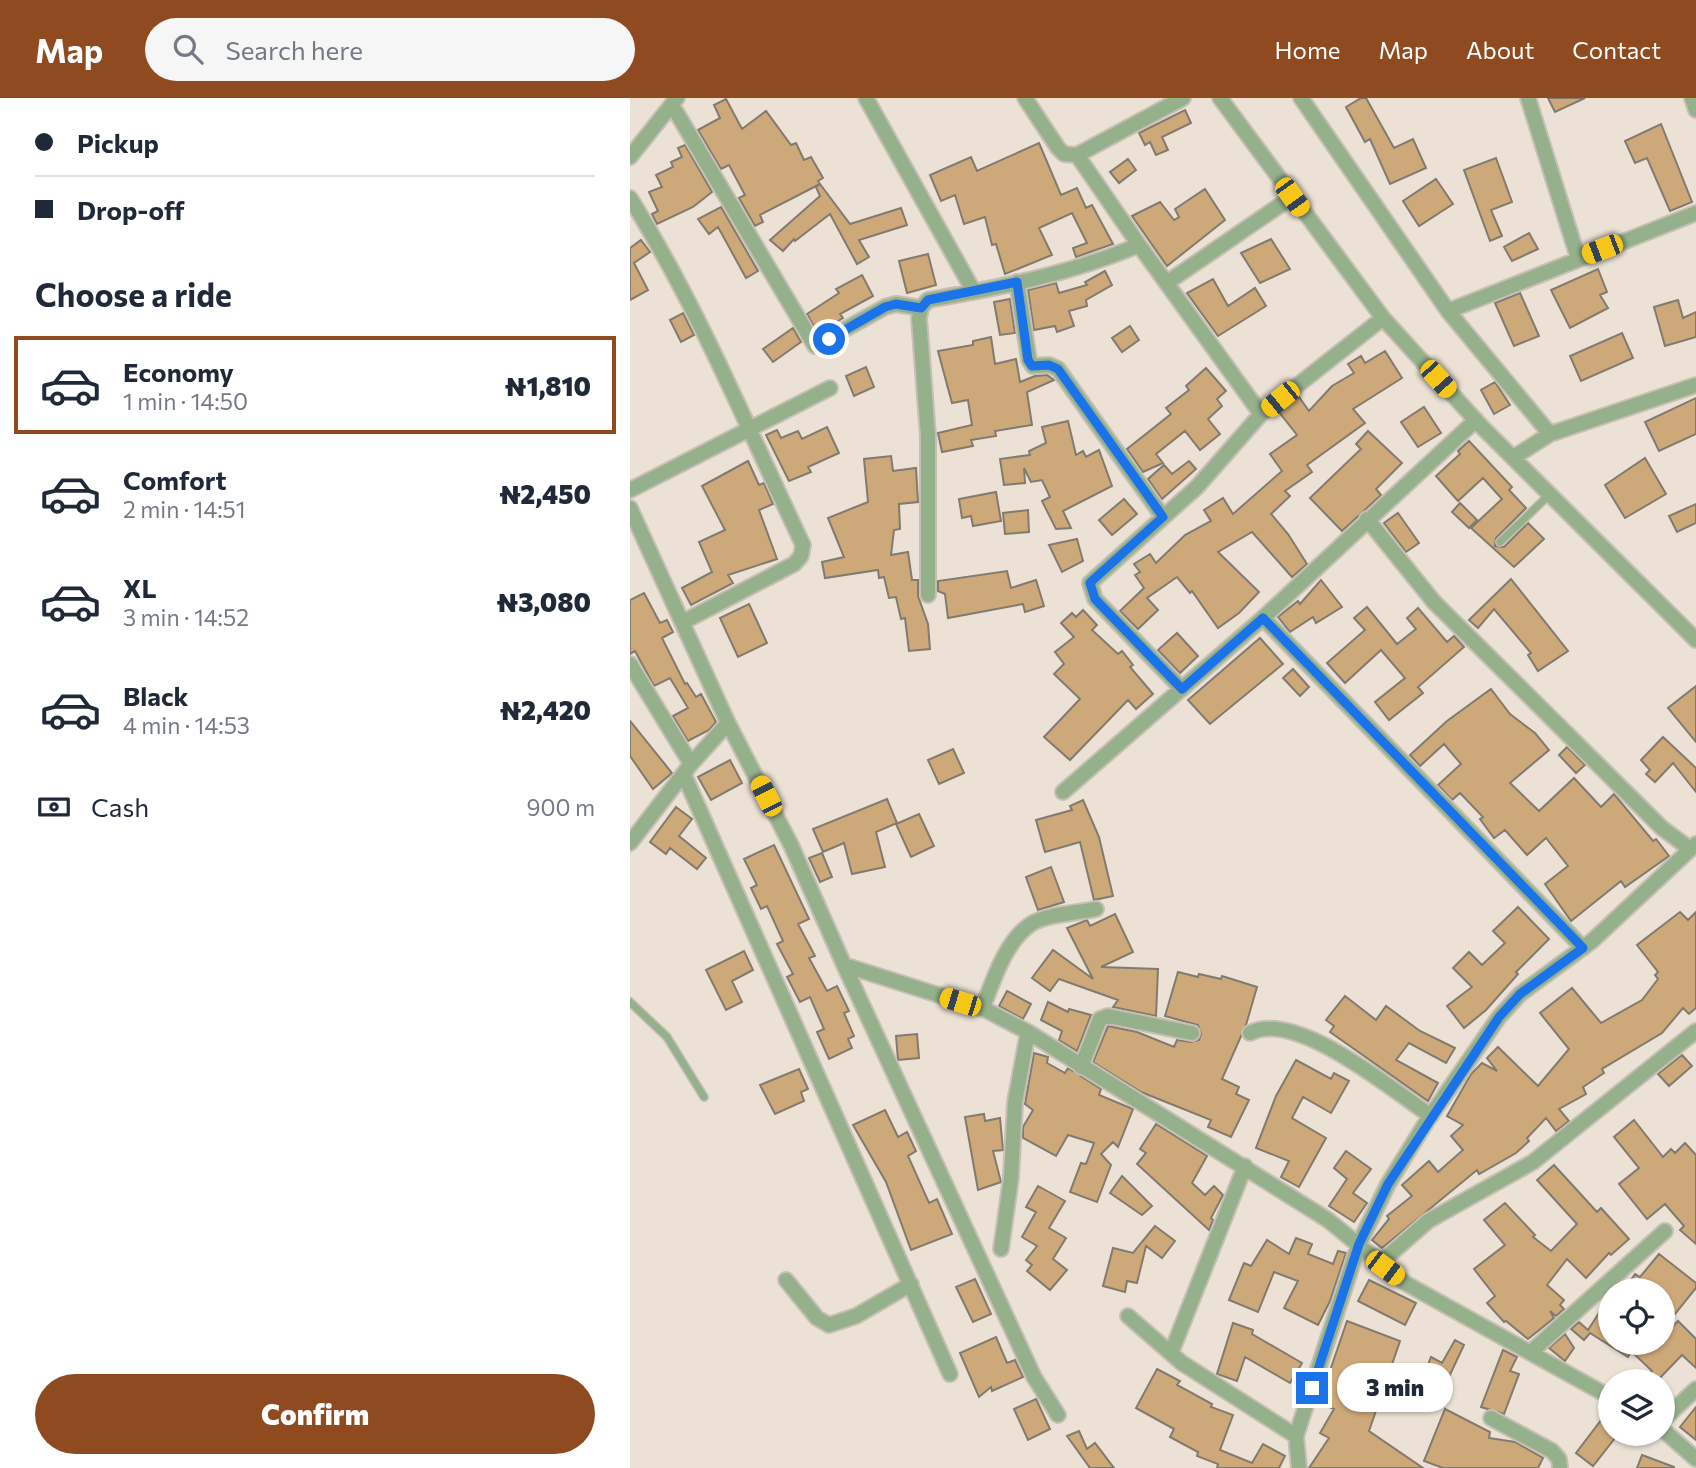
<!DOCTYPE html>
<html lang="en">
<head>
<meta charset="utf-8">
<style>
  :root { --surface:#fff; --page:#f6f6f7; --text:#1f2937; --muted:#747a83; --line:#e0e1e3; --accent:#8f4a20 }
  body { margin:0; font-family:Commissioner,sans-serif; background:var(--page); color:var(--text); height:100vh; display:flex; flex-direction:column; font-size:26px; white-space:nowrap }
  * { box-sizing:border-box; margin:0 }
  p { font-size:23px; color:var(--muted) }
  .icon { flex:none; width:38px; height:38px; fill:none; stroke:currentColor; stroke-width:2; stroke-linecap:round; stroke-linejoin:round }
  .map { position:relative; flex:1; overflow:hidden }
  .side { display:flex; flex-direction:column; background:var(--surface); width:630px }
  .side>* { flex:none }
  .guide { display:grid; align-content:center; height:154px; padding:0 35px; background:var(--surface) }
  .tools { position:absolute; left:968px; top:1180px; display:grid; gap:14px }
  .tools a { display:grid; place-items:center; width:77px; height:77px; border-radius:50%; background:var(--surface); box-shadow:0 2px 5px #0004; font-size:35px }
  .end { position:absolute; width:32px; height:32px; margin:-16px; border:9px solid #1a73e8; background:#fff; box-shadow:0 0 0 4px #fff }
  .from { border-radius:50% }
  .bubble { position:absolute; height:49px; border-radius:24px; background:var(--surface); box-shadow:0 2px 5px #0004; font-size:23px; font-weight:800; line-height:49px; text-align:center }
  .car { position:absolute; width:21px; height:42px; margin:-21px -10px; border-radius:9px; box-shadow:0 0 5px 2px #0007; background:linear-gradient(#f5c518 24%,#345 0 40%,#f5c518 0 76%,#345 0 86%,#f5c518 0) }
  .guide b { display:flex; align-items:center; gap:24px; height:66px; font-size:26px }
  .guide b+b { border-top:2px solid var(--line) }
  .guide i { width:18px; height:18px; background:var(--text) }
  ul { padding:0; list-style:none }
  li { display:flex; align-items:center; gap:21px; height:98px; margin:0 14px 10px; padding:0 21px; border:4px solid transparent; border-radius:0px }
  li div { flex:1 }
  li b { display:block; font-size:26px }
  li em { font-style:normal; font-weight:800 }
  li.current { border-color:var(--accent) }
  li>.icon { width:63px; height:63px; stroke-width:1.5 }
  h2 { padding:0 35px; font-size:32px; line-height:84px }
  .pay { display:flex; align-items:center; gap:18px; height:77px; padding:0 35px; font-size:26px }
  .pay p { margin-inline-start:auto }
  .cta { display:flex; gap:14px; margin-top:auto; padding:14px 35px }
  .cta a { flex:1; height:80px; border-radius:42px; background:var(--accent); color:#fff; font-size:28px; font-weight:800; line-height:80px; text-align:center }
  header { display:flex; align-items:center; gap:42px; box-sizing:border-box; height:98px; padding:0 35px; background:var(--accent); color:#fff }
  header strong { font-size:33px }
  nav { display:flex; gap:38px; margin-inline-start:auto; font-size:24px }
  .search { width:490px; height:63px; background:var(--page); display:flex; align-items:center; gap:18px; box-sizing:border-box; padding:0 24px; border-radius:38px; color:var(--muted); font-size:26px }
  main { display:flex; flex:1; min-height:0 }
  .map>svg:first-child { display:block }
  .building { fill:#cda979; stroke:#827a6f; stroke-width:2 }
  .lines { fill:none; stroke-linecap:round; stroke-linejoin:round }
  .service-casing { stroke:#c7bfb4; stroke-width:10 }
  .minor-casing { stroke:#c7bfb4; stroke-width:18 }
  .service { stroke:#95b18c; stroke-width:7 }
  .minor { stroke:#95b18c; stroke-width:14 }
  .route { stroke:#1a73e8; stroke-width:9 }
</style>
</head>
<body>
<header>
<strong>Map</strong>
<div class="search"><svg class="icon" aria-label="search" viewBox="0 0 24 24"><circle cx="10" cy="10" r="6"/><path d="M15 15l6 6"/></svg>Search here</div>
<nav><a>Home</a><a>Map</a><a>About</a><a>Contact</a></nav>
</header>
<main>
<section class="side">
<div class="guide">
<b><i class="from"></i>Pickup</b>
<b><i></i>Drop-off</b>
</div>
<h2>Choose a ride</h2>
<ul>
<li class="current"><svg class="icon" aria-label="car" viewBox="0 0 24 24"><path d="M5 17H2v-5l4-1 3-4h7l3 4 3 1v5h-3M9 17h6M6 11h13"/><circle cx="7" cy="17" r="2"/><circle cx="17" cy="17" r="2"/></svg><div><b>Economy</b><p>1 min · 14:50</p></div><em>₦1,810</em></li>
<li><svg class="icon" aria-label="car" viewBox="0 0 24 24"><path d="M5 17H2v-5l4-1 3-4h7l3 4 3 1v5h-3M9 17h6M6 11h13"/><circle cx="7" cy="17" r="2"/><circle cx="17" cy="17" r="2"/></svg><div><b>Comfort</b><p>2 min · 14:51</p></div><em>₦2,450</em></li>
<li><svg class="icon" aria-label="car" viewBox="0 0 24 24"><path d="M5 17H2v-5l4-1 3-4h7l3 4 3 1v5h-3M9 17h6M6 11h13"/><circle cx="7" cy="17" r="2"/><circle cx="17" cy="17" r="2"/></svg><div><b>XL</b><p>3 min · 14:52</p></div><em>₦3,080</em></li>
<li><svg class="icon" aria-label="car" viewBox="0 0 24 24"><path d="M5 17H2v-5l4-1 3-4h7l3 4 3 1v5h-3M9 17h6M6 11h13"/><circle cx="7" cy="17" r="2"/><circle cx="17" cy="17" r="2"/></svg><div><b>Black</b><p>4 min · 14:53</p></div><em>₦2,420</em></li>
</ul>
<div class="pay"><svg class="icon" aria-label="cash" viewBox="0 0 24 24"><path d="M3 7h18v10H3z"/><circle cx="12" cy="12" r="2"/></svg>Cash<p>900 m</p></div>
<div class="cta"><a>Confirm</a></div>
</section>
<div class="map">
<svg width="1066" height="1370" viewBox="0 0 1066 1370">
  <rect width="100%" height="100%" fill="#ebe2d5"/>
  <path class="building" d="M731,0H736L764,50L783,41L796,70L760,86L740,41L735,44L716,9Z
    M918,0H955L925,14Z
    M96,1L112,31L136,13L161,47L166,45L174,62L181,59L193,80L188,83L190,86L130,117L133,124L125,128L109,100L115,97L99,67L91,71L68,32L90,20L84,7Z
    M555,12L561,25L532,39L538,52L526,57L520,44L515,47L509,35Z
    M1031,26L1062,104L1040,113L1017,60L1005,65L995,43Z
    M409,45L431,97L447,90L456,110L462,107L483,146L446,159L443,150L457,145L442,115L409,130L422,157L375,176L366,146L362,147L355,119L334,126L325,97L311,103L300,77L341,59L347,73Z
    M55,47L82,94L63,109L27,126L22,116L28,113L19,94L32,89L26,77L43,69L41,64L52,59L48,50Z
    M866,60L882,104L861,112L872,138L860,143L834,72Z
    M498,61L506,72L489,85L480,74Z
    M806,81L823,106L789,128L773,103Z
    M190,86L220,126L271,110L277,127L229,142L239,159L227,166L200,116L165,143L164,141L153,153L140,142L190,98L186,89Z
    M575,91L595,122L537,168L502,118L530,104L544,122L549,119L545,111Z
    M91,109L128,173L116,180L88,129L79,136L68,121Z
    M899,135L908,151L882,163L874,149Z
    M641,141L660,171L630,185L611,155Z
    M11,142L20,154L4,165L18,192L0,202V150Z
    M298,156L306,187L277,195L269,163Z
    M968,171L977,194L970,197L978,210L940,230L921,192Z
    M475,173L482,187L456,202L457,208L439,213L444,228L427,234L425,228L404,232L398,192L426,185L429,195L457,187L455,184Z
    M232,177L243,198L210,216L213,220L188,235L177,216L209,195L206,191Z
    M583,181L598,208L625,190L636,208L588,238L557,195Z
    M890,195L909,238L884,248L865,205Z
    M380,201L385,235L370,237L364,204Z
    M1048,202L1053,220L1066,214V239L1035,248L1024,209Z
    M53,215L64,237L51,244L40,222Z
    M500,228L509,242L492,254L482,240Z
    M163,230L171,244L143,264L133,251Z
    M992,235L1003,260L951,283L940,258Z
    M361,239L365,266L386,261L390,284L405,278L417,277L424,282L397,294L402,327L365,333L366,338L341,342L343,348L312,354L308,335L342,327L338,302L322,305L308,253L343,247V243Z
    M755,253L772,280L723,311L735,325L677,367L682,374L655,393L660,398L641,416L658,436L677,466L662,479L622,434L588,454L629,494L609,515L588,530L562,493L560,495L547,479L517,500L528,512L508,531L490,513L514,490L505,477L510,474L504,466L520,456L526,465L555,437L581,423L574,412L593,400L603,416L652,373L640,356L667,337L649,314L669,299L679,313L702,288L724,275L718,266L731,258L735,265Z
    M236,269L244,289L224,298L216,278Z
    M576,270L596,293L587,301L592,308L578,321L590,336L570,352L555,333L526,356L533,365L513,374L497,351L541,316L536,310L559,292L556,288Z
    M865,284L880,307L864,316L851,292Z
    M1066,300V336L1029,353L1015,324Z
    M794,309L811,335L788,349L771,324Z
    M438,323L446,357L453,353L456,359L469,352L482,388L433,413L441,430L426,431L412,403L420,399L412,382L401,384L394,370L395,385L374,387L370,361L400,357L399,353L416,345L412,329Z
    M197,329L209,355L178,369L181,374L159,383L136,337L147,332L151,340L168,333L172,341Z
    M738,333L772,365L746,391L751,397L712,433L680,400L731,351L726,346Z
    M839,343L882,389L879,392L896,410L866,440L865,448L874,449L898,425L914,441L884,469L841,430L872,401L853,380L828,403L806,378L830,356L828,353Z
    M261,358L263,373L286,370L288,404L269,406L270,431L264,432L261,457L278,454L282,482H288V498L298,526L300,551L279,553L275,520L271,521L266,499L259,500L254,479L249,480L248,472L195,480L192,464L214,459L198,420L238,404L234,361Z
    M1015,360L1036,396L995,420L975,387Z
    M118,363L129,387L134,385L143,406L129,412L147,461L98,477L103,485L61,507L52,490L82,474L69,444L95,432L72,388Z
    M559,363L566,371L532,401L518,381L534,367L542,376Z
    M366,394L371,423L343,428L341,418L332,420L329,401Z
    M494,401L507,416L482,437L469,422Z
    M830,405L847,422L839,430L822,414Z
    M1066,406V425L1047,434L1039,418Z
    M398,412L399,434L375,436L373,415Z
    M768,415L789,445L776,454L754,425Z
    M447,441L453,463L432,474L419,447Z
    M377,473L381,490L406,482L414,508L395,514L393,506L318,520L315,496L308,493V483Z
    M881,481L938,553L908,573L898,557L901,555L864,511L848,530L839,522Z
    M691,482L712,509L686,525L683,519L660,534L648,519L668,503L670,506Z
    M14,495L30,525L37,522L43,534L32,540L55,586L57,585L66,599L71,596L86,624L79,632L58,643L43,618L58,610L40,580L24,588L5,553L0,556V502Z
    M119,506L137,545L108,559L90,520Z
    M737,509L767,546L786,531L777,520L788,510L817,544L824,538L834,549L788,589L793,595L759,622L745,604L775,580L751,552L715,585L697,565L735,532L724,520Z
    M453,512L467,527L462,532L488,556L492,553L503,567L500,569L523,596L506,611L498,602L440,662L414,639L450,601L424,576L434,566L425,554L444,539L431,525L442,515L446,519Z
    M547,535L568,558L550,575L528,552Z
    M630,540L653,566L580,626L558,602Z
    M663,571L679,589L670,598L653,580Z
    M1066,588V644L1038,610Z
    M861,591L880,616L905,635L919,652L880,685L909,713L944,680L971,709L984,696L1023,743L1026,741L1039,758L995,789L991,783L941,823L915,786L938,768L916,740L897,757L875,732L864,740L850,721L853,719L830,695L822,702L808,687L831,666L814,646L790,668L780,657L817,623Z
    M0,623L42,675L23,691L0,658Z
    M1033,639L1066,670V694L1043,665L1025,684L1016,676L1020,672L1011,662Z
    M937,649L955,667L946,675L929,657Z
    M323,651L334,675L309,686L298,662Z
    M100,662L112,685L81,702L68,679Z
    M257,701L267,725L246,734L255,769L222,776L214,745L193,754L183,731Z
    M453,702L469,739L483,798L464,802L450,744L415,754L406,722L442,712L440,708Z
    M46,709L62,721L49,738L76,760L67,771L40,750L36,756L20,744Z
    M289,716L304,748L281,759L266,726Z
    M144,747L179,821L168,826L185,858L179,860L197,893L207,888L219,913L214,915L224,938L218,941L222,950L199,961L187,934L194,931L180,899L170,904L157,879L163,876L147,846L153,843L137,808L131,811L121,790L127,787L114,761Z
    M192,755L202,779L190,784L179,760Z
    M421,769L434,804L408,812L396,779Z
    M888,809L919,841L886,874L888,876L856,912L834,930L817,908L842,889L823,870L839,854L852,867L875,845L863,833Z
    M1050,814L1058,822L1066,814V910L1059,916L1053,910L1032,935L972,971L974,975L953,989L956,996L929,1011L939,1023L926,1033L916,1020L897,1040L899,1043L886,1055L849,1076L847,1072L752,1150L742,1142L759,1121L757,1118L782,1098L772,1087L799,1063L808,1074L833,1052L821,1038L833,1027L817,1018L841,976L852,965L867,973L857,960L868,949L908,988L939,951L910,915L942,890L971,925L1012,902L1028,881L1025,877L1028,874L1007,847Z
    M485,816L503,854L471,869L528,871L526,918L483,909L488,902L429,881L420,893L402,880L423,852L463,881L437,830L457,822L460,828Z
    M114,853L123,872L102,883L112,904L96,912L76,872Z
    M548,874L568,879L569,876L591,881L592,878L627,889L616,927L592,981L609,989L606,996L619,1002L601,1039L578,1029L581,1022L511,994L463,964L478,928L507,934L544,949L547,942L561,944L569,942L571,936L568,927L535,918Z
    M377,893L401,906L393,921L369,908Z
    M715,898L746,922L756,908L790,933L825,950L816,965L779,945L766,962L808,985L798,1003L700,934L704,928L696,922Z
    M418,904L438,914L439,911L461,917L447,953L429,942L432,933L411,922Z
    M287,936L289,960L268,962L266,938Z
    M404,955L418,959L417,965L435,975L438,970L471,991L469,997L503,1011L488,1049L483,1044L471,1056L481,1067L467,1104L440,1094L451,1065L456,1066L464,1045L438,1037L426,1058L393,1040V1029L403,1012L395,1006Z
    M1052,957L1062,968L1039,988L1028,976Z
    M666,962L701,981L704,975L719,983L701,1015L673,999L662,1020L696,1040L669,1089L651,1079L659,1063L626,1050L646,998Z
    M169,971L178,991L171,994L174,1003L145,1016L130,987Z
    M255,1012L268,1039L277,1034L286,1053L278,1058L299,1105L307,1101L322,1136L281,1152L256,1084L223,1027Z
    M354,1016L355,1023L370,1020L373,1052L363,1053L371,1084L348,1092L335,1019Z
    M1004,1022L1033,1059L1041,1051L1045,1055L1055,1045L1066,1057V1146L1050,1132L1054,1128L1035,1106L1017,1121L989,1086L1009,1070L984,1039Z
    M526,1026L577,1058L562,1085L575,1097L584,1088L593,1097L581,1120L583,1122L579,1132L507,1066L516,1055L510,1051Z
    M716,1053L741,1071L723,1095L737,1105L724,1124L699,1108L717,1081L704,1070Z
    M924,1067L967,1114L971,1110L999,1141L981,1157L979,1155L956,1180L937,1161L917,1187L934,1202L930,1207L934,1211L926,1218L920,1213L924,1220L898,1241L876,1223L874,1224L857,1205L865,1198L844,1171L875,1147L854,1122L875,1105L905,1137L903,1139L921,1153L947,1126L907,1082Z
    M492,1078L522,1108L512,1117L480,1095Z
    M408,1088L435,1103L419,1130L436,1140L423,1161L437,1172L420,1192L397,1173L402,1167L396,1162L407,1148L392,1139L406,1114L396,1109Z
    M525,1128L545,1143L532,1160L516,1148L507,1185L497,1183L495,1194L473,1188L483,1150L503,1155Z
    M666,1140L682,1146L678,1156L703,1166L708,1153L716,1155L700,1203L688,1227L654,1210L668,1183L644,1174L628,1214L599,1202L614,1165L621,1168L637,1142L659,1156Z
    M1029,1156L1066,1185V1190L1041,1221L1032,1216V1192H994L1005,1176L1010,1179Z
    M345,1181L361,1216L343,1224L326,1189Z
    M739,1182L786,1205L775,1227L728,1203Z
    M980,1198V1244H1032V1239L1048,1223L1066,1241V1270L1052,1257L1027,1283H1013L1022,1273L1001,1253L998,1259L960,1235L954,1242L941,1231L949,1224L958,1232Z
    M717,1223L770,1243L739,1333L793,1370H679L699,1340L690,1335L704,1311L689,1305Z
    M603,1225L623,1232L622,1236L672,1265L660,1285L615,1259L607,1283L587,1276Z
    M935,1236L944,1250L935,1263L919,1250Z
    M366,1239L377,1265L385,1262L393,1279L362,1293L361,1289L349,1299L330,1255Z
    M825,1242L834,1247L818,1281L811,1278L807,1292L802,1290L799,1296L805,1300L802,1311L775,1304L779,1289L788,1292L801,1259L812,1265Z
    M873,1252L887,1259L880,1273L889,1276L874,1316L851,1309Z
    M527,1271L550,1283L547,1287L582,1306L581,1309L603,1317L590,1352L622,1365L633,1346L655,1358L649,1370H587L588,1366L567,1358L568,1354L540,1339L544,1331L506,1310Z
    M406,1301L420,1331L398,1342L384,1311Z
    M1066,1309V1342L1050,1329Z
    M815,1311L860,1334L859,1340L885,1344L913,1360L908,1370H813L794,1363Z
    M972,1321L980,1327V1335H989L963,1368L946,1355Z
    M449,1333L457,1351L465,1345L484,1370H460L437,1338Z
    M1012,1357L1044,1369V1370H1007Z"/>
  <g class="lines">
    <g class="service-casing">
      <path id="service" d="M870,444L919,397
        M0,904L37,939L74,999"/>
    </g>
    <g class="minor-casing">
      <path id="minor" d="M236,0L344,194
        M395,0L428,50L434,56L447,57L553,0
        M590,0L753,220L851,328L1066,542
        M671,0L818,213L920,336
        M898,0L948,160
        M1062,0L1066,12
        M42,7L185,248L255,209L266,206L291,210
        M447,57L509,147
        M0,59L47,0
        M0,100C68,209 118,331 173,447L171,458L164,466L53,524
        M387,184L399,262L403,268L419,267L428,271L533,419
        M538,184L662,99
        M818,213L1066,115
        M884,359L920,336L1066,287
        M0,392L200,290
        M0,410L98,625L161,747L214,867L356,912L398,934L698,1122L775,1185L980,1299
        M737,421L804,504L1032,730L1060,751
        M298,497V338L289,220L291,210L298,202C369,190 443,175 509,147L631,316
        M633,520L953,850
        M0,566L61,666
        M552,591L465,501L460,485L567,389L631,316L753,220
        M54,677L320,1276
        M433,694L633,520L846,322
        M0,745L61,666L98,625
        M214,867L404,1279L428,1317
        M352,911C363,884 375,843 401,826C417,816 447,815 466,811
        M620,935C666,911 761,991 801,1018
        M451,969L470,921L478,918L562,935
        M371,1151L381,1080L385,1004L398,934
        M750,1165L798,1123L903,1064L1066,933
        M156,1182L187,1220L199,1227L226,1218L281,1186
        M498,1218L552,1265L666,1338
        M901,1254L1035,1133
        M541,1255L615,1068
        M861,1320L922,1353L929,1361L930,1370
        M1032,1323L1066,1291
        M1032,1331L1066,1361
        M669,1370L666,1338L729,1146L758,1086L797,1023L869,919L890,896L962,843L1066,746"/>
    </g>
    <use href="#service" class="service"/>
    <use href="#minor" class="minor"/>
  </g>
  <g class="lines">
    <path class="route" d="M199,241L255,209L266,206L291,210L298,202L387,184L398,262L402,268L419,267L428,271L533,419L464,481L460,485L465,501L552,591L633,520L953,850L890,896L869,919L758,1086L729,1146L682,1290"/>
  </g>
</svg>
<div class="tools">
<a><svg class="icon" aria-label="locate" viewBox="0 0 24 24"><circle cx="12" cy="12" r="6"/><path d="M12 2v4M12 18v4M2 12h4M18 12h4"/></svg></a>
<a><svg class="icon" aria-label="layers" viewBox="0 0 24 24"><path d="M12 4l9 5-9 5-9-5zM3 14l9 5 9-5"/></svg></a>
</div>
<i class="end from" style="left:199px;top:241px"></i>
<i class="end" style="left:682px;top:1290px"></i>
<div class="bubble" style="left:707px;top:1265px;width:116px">3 min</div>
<i class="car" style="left:662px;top:99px;rotate:144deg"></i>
<i class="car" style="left:972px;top:151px;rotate:249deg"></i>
<i class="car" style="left:808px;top:281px;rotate:138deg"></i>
<i class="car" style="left:650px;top:301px;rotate:231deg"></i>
<i class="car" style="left:136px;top:698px;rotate:333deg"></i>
<i class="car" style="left:330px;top:904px;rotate:287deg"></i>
<i class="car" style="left:755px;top:1170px;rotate:127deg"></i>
</div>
</main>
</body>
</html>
